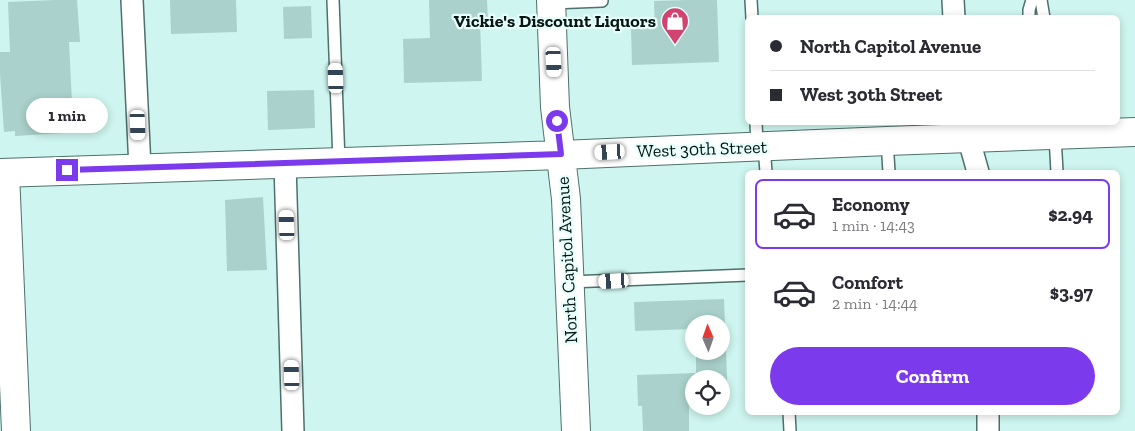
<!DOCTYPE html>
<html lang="en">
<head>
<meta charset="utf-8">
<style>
  :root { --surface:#fff; --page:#f2f2f3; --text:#2b2b33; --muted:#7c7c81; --line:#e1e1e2; --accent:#7c3aed }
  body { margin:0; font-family:"Zilla Slab",serif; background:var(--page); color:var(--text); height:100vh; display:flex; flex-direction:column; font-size:19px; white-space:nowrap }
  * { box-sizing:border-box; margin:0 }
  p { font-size:16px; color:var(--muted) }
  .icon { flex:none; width:28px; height:28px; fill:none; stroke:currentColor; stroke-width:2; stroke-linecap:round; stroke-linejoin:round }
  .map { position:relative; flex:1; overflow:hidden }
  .details { position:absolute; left:745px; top:170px; width:375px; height:245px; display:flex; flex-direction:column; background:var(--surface); border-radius:8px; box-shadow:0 2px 8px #0003 }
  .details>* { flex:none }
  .guide { position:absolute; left:745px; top:15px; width:375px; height:110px; border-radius:8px; box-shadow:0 2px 8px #0003; display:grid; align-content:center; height:110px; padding:0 25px; background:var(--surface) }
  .needle { width:32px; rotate:358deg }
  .tools { position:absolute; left:685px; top:315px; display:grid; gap:10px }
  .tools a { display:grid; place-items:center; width:45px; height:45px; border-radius:50%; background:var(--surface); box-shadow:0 2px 8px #0003; font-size:25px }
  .end { position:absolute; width:22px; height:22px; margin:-11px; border:6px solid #7c3aed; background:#fff; box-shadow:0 0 0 2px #fff }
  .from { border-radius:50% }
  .bubble { position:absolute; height:35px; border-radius:18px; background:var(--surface); box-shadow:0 2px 8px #0003; font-size:16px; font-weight:700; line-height:35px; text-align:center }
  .car { position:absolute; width:15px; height:30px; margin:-15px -8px; border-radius:6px; box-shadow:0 0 4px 1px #0007; background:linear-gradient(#fff 24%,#345 0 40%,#fff 0 76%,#345 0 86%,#fff 0) }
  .guide b { display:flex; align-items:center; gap:18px; height:48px; font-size:19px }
  .guide b+b { border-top:1px solid var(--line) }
  .guide i { width:12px; height:12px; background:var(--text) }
  ul { padding:9px 0 0; list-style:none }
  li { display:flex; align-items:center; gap:15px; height:70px; margin:0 10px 8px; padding:0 15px; border:2px solid transparent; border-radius:8px }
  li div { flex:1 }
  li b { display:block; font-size:19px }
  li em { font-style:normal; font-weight:700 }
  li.active { border-color:var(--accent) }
  li>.icon { width:45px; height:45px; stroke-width:1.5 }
  .primary-button { display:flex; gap:10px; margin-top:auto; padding:10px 25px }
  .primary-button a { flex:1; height:58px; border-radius:30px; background:var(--accent); color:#fff; font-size:20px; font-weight:700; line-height:58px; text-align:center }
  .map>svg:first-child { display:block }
  .building { fill:#aad1cb }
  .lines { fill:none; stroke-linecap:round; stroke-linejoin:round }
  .service-casing { stroke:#4d716c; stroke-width:14 }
  .minor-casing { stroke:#4d716c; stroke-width:24 }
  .tertiary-casing { stroke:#4d716c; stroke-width:30 }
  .secondary-casing { stroke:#4d716c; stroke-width:30 }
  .service { stroke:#fff; stroke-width:11 }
  .minor { stroke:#fff; stroke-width:21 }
  .tertiary { stroke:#fff; stroke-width:28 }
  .secondary { stroke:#fff; stroke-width:28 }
  .route { stroke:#7c3aed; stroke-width:6 }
  .labels { text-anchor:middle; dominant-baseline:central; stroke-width:4.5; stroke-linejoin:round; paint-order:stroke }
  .poi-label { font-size:18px; font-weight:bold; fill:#071513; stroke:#e7fffb; text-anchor:end }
  .street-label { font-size:18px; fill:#071513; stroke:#e7fffb }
</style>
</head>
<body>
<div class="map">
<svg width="1135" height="431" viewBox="0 0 1135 431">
  <rect width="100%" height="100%" fill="#cef5ef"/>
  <path class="building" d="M55,0H77L80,42H69L72,103H80L81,132L15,136V131L4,132L0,74V52H10L8,2Z
    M170,0H236L237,32L171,34Z
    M429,0H487L488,20H480L482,81L404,83L403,39L430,38Z
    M688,0H717L719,62L632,65L631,28H655L654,1Z
    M311,6L312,38L284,39L283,7Z
    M314,90L315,128L268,130L267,91Z
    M263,197L267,270L227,271L225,200Z
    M724,299L728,403H721V379H694V404H689V431H643L642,406H638L637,375L696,373V351H721V324H694V329L635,331L634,302Z"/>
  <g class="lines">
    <g class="service-casing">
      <path id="service" d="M333,0L339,162
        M751,0L752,18
        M1041,0L1044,18
        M552,3L602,1
        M1029,18V10L1032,0
        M756,122L757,146
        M1055,136L1057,172
        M887,141L889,172
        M764,146L766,172
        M569,282L748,275
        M789,412L790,431"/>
    </g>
    <g class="minor-casing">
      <path id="minor" d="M132,0L140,168
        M953,0L954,18
        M964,122L978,172
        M285,164L293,431
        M988,412V431"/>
    </g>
    <g class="tertiary-casing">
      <path id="tertiary" d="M5,173L16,431"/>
    </g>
    <g class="secondary-casing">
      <path id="secondary" d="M551,0L555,107L566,199L576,431
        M0,173L561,155L887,141L1135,132"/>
    </g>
    <use href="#service" class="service"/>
    <use href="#minor" class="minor"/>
    <use href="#tertiary" class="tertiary"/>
    <use href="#secondary" class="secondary"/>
  </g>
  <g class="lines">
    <path class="route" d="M67,170L561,154L557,121"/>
  </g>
  <defs>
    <g id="shop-pin" transform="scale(1.4375)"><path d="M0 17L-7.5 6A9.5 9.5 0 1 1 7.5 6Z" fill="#d24470" stroke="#e7fffb"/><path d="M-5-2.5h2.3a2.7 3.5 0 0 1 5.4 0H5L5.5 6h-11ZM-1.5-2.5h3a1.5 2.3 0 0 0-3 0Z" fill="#fff"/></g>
  </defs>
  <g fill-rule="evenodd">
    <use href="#shop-pin" x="675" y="21"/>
  </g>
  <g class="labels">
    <g class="poi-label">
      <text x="656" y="21">Vickie's Discount Liquors</text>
    </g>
    <g class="street-label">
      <text transform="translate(702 149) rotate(-2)">West 30th Street</text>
      <text transform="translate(567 260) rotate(-93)">North Capitol Avenue</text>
    </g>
  </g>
</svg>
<div class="tools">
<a><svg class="needle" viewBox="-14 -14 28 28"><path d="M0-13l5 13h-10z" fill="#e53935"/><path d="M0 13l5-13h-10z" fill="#7c7c81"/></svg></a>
<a><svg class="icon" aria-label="locate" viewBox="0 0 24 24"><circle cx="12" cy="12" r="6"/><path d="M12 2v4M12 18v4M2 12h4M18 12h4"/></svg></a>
</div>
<i class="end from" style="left:557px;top:121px"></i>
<i class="end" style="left:67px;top:170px"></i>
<div class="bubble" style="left:26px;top:98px;width:82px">1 min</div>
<i class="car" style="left:554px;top:62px;rotate:177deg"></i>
<i class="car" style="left:336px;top:78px;rotate:358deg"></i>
<i class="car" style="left:138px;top:125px;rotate:178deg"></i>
<i class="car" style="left:610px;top:152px;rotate:267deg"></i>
<i class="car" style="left:287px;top:225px;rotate:358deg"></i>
<i class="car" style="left:614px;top:281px;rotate:267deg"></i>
<i class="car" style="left:292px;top:375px;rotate:358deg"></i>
<div class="guide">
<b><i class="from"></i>North Capitol Avenue</b>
<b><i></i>West 30th Street</b>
</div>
<section class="details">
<ul>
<li class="active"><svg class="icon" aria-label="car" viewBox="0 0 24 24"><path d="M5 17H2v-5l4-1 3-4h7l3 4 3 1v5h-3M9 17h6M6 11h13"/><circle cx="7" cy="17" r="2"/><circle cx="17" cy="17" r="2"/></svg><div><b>Economy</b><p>1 min · 14:43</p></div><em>$2.94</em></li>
<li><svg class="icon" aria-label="car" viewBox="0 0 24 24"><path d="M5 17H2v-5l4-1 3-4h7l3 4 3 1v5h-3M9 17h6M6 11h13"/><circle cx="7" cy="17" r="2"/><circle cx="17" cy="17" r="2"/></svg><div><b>Comfort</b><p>2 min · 14:44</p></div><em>$3.97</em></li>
</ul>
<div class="primary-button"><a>Confirm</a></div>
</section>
</div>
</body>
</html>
